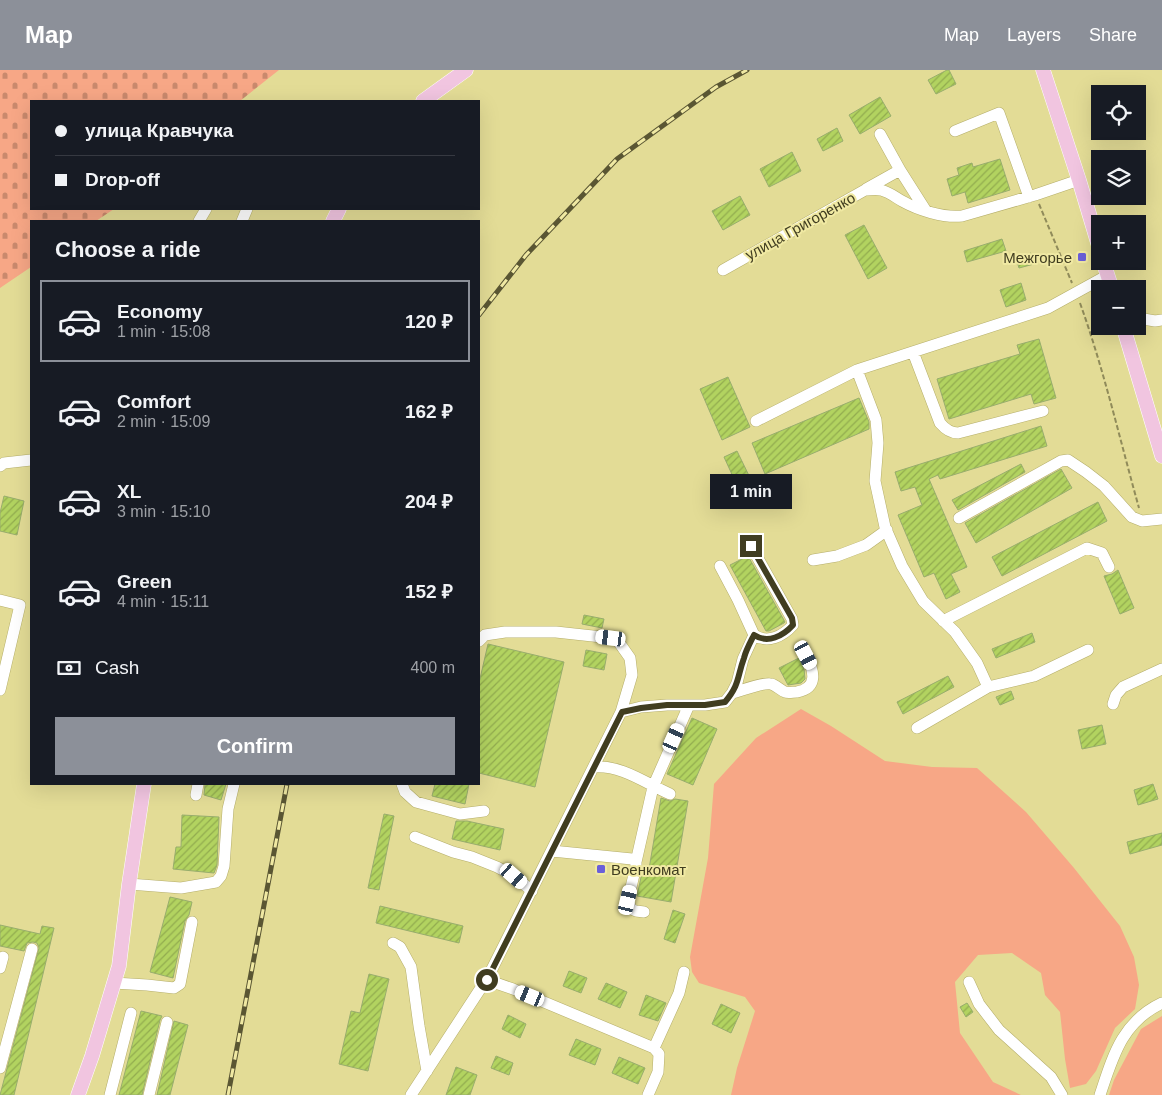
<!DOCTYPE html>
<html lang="en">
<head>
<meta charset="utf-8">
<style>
  :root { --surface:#171b24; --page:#242831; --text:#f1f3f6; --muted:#9ea1a6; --line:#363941; --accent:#8c9099 }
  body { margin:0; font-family:Arial,sans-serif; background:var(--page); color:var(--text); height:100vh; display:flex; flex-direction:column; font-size:19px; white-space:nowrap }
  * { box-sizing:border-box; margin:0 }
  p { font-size:16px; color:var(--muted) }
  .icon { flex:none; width:28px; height:28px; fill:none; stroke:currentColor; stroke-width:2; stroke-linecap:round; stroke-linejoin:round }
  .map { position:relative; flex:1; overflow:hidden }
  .sheet { position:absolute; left:30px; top:150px; width:450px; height:565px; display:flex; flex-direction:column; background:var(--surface); border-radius:0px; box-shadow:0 5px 20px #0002 }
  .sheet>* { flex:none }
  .guide { position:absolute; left:30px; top:30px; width:450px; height:110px; border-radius:0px; box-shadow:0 5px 20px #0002; display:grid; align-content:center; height:110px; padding:0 25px; background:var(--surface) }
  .fabs { position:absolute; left:1091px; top:15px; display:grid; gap:10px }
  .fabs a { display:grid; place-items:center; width:55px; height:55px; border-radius:0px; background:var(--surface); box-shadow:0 5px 20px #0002; font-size:25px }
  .end { position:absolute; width:22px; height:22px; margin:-11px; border:6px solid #403d20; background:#fff; box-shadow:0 0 0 2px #fff }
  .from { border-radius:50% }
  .bubble { position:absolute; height:35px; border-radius:0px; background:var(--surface); box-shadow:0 5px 20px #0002; font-size:16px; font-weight:800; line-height:35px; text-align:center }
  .car { position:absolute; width:15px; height:30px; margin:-15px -8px; border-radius:6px; box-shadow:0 0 4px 1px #0007; background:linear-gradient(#fff 24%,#345 0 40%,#fff 0 76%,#345 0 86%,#fff 0) }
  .guide b { display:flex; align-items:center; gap:18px; height:48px; font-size:19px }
  .guide b+b { border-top:1px solid var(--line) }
  .guide i { width:12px; height:12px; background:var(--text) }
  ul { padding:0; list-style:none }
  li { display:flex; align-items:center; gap:15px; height:82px; margin:0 10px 8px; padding:0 15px; border:2px solid transparent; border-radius:0px }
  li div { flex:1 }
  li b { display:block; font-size:19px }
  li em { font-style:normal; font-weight:800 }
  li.on { border-color:var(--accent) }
  li>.icon { width:45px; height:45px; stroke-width:1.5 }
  h2 { padding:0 25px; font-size:22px; line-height:60px }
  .pay { display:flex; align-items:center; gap:12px; height:55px; padding:0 25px; font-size:19px }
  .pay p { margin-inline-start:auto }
  .cta { display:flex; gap:10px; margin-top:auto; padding:10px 25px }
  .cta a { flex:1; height:58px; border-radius:0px; background:var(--accent); color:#fff; font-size:20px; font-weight:800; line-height:58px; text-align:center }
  header { display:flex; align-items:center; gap:30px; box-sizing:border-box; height:70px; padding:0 25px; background:var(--accent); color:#fff }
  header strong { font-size:24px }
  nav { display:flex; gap:28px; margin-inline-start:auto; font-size:18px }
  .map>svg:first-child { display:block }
  .cemetery { fill:url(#cemetery-stones) }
  .park { fill:#f7a786 }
  .building { fill:url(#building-hatch); stroke:#98ad6d }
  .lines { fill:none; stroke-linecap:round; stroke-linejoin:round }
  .minor-casing { stroke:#b5ae6a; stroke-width:12 }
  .major-casing { stroke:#fff; stroke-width:15 }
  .path { stroke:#908b5a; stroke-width:2; stroke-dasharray:5 2.5; stroke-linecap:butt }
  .minor { stroke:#fff; stroke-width:11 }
  .major { stroke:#f1c5e0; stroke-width:14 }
  .rail-casing { stroke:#5a5633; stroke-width:5 }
  .rail { stroke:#f0e9a3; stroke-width:3; stroke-dasharray:9; stroke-linecap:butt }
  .route { stroke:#403d20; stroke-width:6 }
  .poi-dot { fill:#6a5fd9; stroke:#f0e9a3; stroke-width:2 }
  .labels { text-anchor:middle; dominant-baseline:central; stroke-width:4; stroke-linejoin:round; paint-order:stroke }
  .street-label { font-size:15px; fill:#403d20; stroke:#f0e9a3 }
  .poi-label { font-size:15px; fill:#403d20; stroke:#f0e9a3; text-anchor:end }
</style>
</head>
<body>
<header>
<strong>Map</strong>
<nav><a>Map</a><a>Layers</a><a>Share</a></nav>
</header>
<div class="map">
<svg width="1162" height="1025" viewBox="0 0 1162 1025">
  <defs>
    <pattern id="cemetery-stones" width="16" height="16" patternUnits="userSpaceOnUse" patternTransform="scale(1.25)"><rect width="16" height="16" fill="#f7a786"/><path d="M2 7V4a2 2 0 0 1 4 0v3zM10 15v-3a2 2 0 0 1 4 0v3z" fill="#c9896d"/></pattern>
    <pattern id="building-hatch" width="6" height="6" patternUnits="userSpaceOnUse" patternTransform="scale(1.25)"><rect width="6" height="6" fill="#b2d360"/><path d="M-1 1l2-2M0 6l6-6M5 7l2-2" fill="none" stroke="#92ac4f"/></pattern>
  </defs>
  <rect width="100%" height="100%" fill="#e3dc96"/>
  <path class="cemetery" d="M0,0H279L240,31H31V139H114L96,151H31V197L0,218Z"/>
  <path class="park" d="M801,639L831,656L885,691L932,697L977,698L1026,742L1074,798L1120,856L1134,887L1139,915L1135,939L1115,958L1096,1001L1086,1014L1070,1018L1065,989L1060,942L1045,925L1041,903L1012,883L978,885L955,912L960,963L993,1012L1021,1025H731L737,998L755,941L745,927L699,913L692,902L690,887L708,788L714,714L756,668Z
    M1162,946V1025H1109L1114,1010L1141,959Z"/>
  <path class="building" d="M947,0H949L956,14L936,24L928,10Z
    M880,27L891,46L860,64L849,45Z
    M837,58L843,71L823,81L817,69Z
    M792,82L801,101L769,117L760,99Z
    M1000,89L1010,120L968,133L965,122L952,126L947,109L959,105L957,98L972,93L973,97Z
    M740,126L750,145L723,160L712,141Z
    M864,155L887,198L868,209L845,165Z
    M1002,169L1006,181L967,192L964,181Z
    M1031,183L1034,194L1019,198L1016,188Z
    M1021,213L1026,230L1006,237L1000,220Z
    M1039,269L1056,328L1034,334L1031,324L949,349L937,309L1020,284L1017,275Z
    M728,307L750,357L722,370L700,319Z
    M859,328L869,352V359L765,404L752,373Z
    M1041,356L1047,376L940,409L938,405L929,409L967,497L951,504L960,522L946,529L934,503L924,507L898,445L922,435L915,417L901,421L895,402Z
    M737,381L755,418L741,424L724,387Z
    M1021,394L1025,402L958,440L952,430Z
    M1061,399L1072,418L976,473L965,453Z
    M4,426L24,431L17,465L0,461V443Z
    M1098,432L1107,451L1002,506L992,487Z
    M748,486L785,552L784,553L769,561H766L730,495Z
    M1118,500L1134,538L1120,544L1104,506L1112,504Z
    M584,545L604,549L602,558L582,554Z
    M1032,563L1035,572L996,588L992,579Z
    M488,574L564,592L535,717L479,703V613Z
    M586,580L607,584L604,600L583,596Z
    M799,588L804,599L805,609L801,613L788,615L779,598Z
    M948,606L954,617L903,644L897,632Z
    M1011,621L1014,629L1000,635L996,627Z
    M692,648L717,659L693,715L667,704Z
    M1102,655L1106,674L1082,679L1078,660Z
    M205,714H226L221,730L204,725Z
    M435,714H469L465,734L432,726Z
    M1153,714L1158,729L1138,735L1134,720Z
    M661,728L670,731L675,729L688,731L671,832L637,826L643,798L649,799Z
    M384,744L394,746L379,820L368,818Z
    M182,745L219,747L217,795L214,803L173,799L176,777H181Z
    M456,751H467L504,759L500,780L452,769Z
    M1162,763V775L1130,784L1127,772Z
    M170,827L192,832L189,845L185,851L173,908L150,902Z
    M380,836L463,856L459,873L376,853Z
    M673,840L685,844L675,873L664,869Z
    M0,855L40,864L42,856L54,858L14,1025H0L39,878L37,873L33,872L27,873L24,881L0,876Z
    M569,901L587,908L581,923L563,916Z
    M369,904L389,909L368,1001L339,994L351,941L360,943Z
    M606,913L627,922L620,938L598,929Z
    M646,925L666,933L658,951L639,945Z
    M967,933L973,942L966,947L960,937Z
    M721,934L740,943L731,963L712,954Z
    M141,941L162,946L160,950L142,1025H119Z
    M508,945L526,954L520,968L502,959Z
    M174,951L188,955L170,1025H157Z
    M576,969L601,979L595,995L569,985Z
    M496,986L513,993L509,1005L491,998Z
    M619,987L645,998L638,1014L612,1003Z
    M456,997L477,1005L470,1025H446Z"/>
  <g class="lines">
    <g class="minor-casing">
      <path id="minor" d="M955,61L999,43L1029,127
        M880,64L900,100
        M866,119L900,100L926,141
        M199,151L206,139
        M242,151L247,139
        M723,200L865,120C870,120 876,119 881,120C889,122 895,127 902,131C918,140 943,148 962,146L1035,125L1079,110
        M1138,248L1155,251L1162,250
        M913,282L940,353C945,359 950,363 958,363L1043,341
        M857,300L876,350L878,373L875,411L885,457L902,496L923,531L955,562L977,593L988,617L917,658
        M756,351L857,300L1048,238L1108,205
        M0,396L4,393L31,390
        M959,448L1061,391L1068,390L1086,402L1104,416L1132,447L1142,451L1162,449
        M751,476L792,549L793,555C783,566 768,574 754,565
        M813,490L837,486L866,475L887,460
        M0,530L20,535L0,620
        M943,551L1087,478L1102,483L1109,497
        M988,617L1034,606L1088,580
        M732,623C741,621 763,612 771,614C776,615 780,620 785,622C788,623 793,622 797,622C819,618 814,600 806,585
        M1113,634L1116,625L1123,617L1162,599
        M621,642L641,637L667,635H705L725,632L732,623L737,613L743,589L754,565L738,530L720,496
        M594,697C622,695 645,713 670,724
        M402,714L405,722L416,732L460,744L484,741
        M196,725L198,714
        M415,767L420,769L453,782L472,787L497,797L514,806L532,821
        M552,781L632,789L636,792V796L628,830L631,839L636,841L644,842
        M636,792L653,717L689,635
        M129,814L181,818L216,812L221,806L224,796L228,739L234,714
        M393,873L400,877L411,897L419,956L427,1001
        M0,898L3,887
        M487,910L513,919L654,978L659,984L658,1002L648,1025
        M969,912L979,934L999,960L1051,1007L1062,1025
        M114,913L147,915L174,918L180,914L192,852
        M654,978L679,923L684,902
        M0,998L32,879
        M110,1025L131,943
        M149,1025L167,952
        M411,1025L488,907L621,642L632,605L630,588L618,571L611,568L556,562H505L485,565L479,571
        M1100,1025C1113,986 1122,952 1162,933"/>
    </g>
    <g class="major-casing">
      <path id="major" d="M1043,0L1079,110L1100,180
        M423,31L466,0
        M333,151L339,139
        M1103,191L1112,219
        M1123,256L1162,386
        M78,1025L92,986L119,896L129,814L144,714"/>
    </g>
    <path class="path" d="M1039,134L1072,213
      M1080,233C1104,300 1120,370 1139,438"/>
    <use href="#minor" class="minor"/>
    <use href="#major" class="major"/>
    <g class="rail-casing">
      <path id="rail" d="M479,245L526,185L617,89L716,17L747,0
        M228,1025L287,714"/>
    </g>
    <use href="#rail" class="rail"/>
  </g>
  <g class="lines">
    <path class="route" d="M487,910L622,642L641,638L667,635H705L725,632C740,614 737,607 744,588C746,580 750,573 754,565C768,574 783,566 793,555L792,548L751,476"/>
  </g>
  <g class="poi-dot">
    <rect x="1077" y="182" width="10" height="10" rx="2.5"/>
    <rect x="596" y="794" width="10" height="10" rx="2.5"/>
  </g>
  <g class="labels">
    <g class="street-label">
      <text transform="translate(800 156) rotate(-29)">улица Григоренко</text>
    </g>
    <g class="poi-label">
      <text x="1072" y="187">Межгорье</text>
      <text x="611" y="799" text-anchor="start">Военкомат</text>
    </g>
  </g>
</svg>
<div class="fabs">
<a><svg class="icon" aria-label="locate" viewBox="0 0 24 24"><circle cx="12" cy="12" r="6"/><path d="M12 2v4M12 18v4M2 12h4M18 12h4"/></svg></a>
<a><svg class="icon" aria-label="layers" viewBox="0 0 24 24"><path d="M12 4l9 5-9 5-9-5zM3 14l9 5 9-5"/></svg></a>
<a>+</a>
<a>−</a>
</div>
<i class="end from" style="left:487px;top:910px"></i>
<i class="end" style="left:751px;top:476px"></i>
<div class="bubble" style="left:710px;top:404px;width:82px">1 min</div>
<i class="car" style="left:611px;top:568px;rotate:277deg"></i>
<i class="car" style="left:806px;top:585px;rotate:152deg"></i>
<i class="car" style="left:674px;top:668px;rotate:24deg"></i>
<i class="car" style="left:514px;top:806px;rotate:131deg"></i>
<i class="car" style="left:628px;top:830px;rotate:13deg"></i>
<i class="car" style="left:530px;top:926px;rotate:292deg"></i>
<div class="guide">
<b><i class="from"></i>улица Кравчука</b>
<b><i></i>Drop-off</b>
</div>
<section class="sheet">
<h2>Choose a ride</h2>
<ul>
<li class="on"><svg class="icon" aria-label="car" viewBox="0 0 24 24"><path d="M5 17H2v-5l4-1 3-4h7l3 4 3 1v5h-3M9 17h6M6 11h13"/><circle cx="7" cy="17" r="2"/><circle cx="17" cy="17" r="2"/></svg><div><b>Economy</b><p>1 min · 15:08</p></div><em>120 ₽</em></li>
<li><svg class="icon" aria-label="car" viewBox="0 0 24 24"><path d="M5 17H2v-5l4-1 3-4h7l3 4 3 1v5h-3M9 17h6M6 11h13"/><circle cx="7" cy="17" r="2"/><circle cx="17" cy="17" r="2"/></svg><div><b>Comfort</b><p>2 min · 15:09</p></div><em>162 ₽</em></li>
<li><svg class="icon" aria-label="car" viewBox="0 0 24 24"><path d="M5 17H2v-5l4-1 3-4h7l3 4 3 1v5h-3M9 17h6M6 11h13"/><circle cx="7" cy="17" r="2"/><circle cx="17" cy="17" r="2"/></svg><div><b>XL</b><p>3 min · 15:10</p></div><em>204 ₽</em></li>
<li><svg class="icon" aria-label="car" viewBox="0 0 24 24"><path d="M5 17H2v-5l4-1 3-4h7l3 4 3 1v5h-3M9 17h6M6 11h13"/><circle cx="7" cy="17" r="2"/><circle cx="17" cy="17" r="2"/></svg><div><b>Green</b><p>4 min · 15:11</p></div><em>152 ₽</em></li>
</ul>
<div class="pay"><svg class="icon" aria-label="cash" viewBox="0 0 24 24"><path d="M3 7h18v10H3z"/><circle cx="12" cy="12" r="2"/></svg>Cash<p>400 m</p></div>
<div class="cta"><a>Confirm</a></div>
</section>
</div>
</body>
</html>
